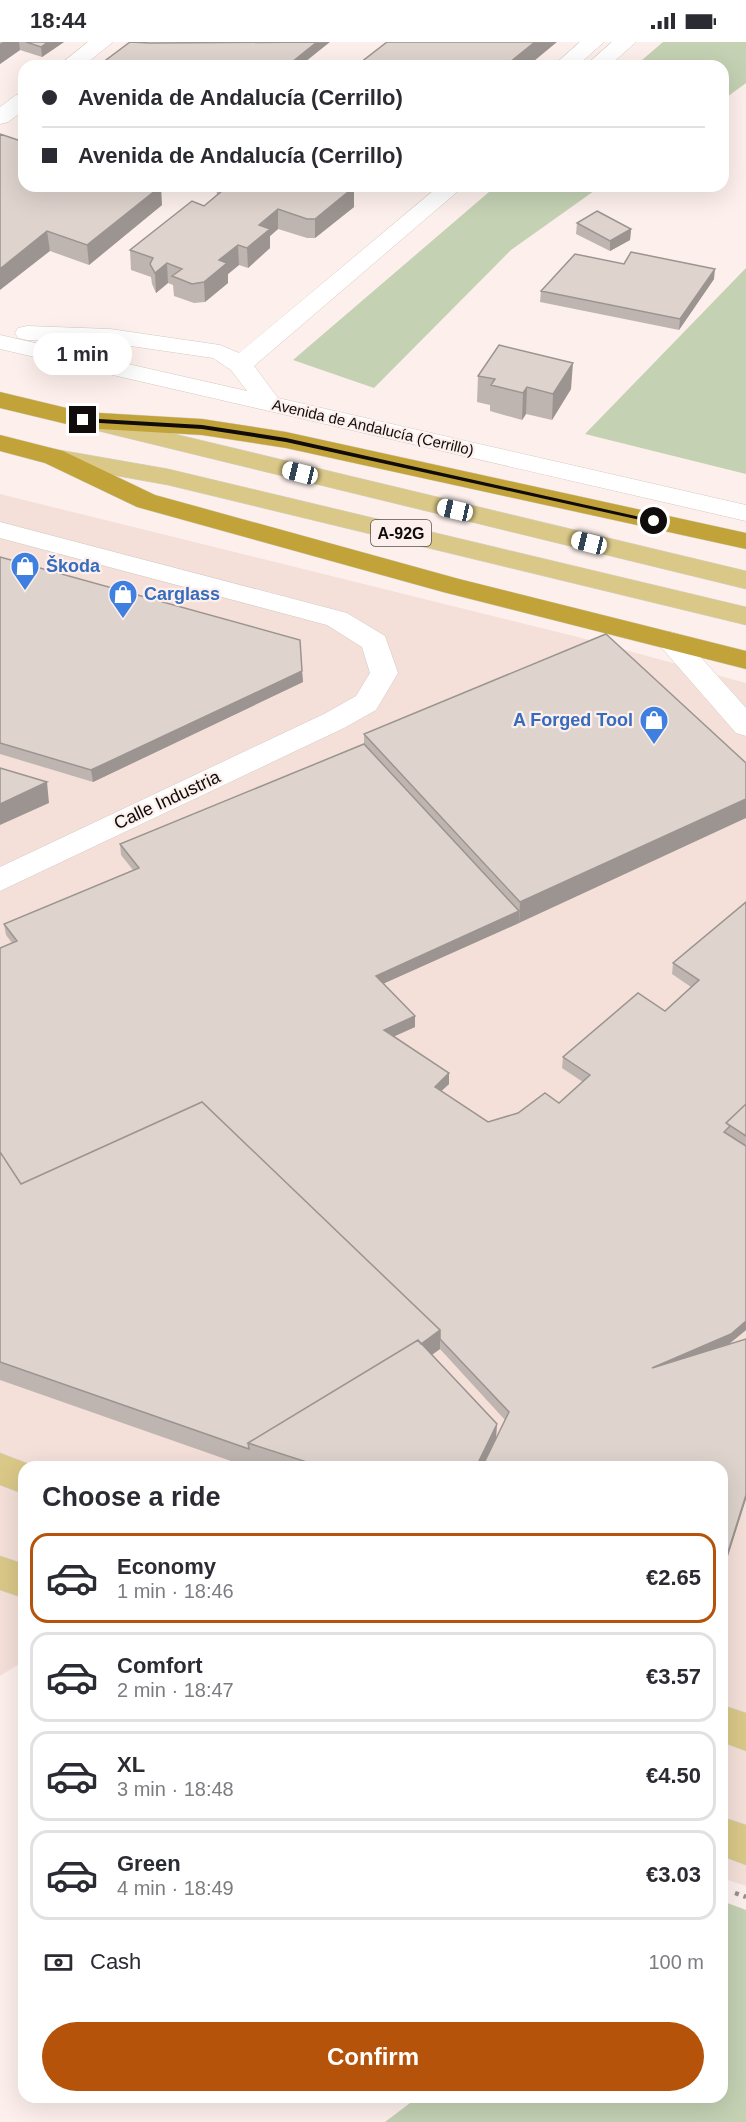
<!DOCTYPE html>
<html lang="en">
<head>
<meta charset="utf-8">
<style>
  :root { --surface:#fff; --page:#f7f7f7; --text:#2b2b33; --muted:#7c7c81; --line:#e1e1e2; --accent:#b45309 }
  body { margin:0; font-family:Helvetica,sans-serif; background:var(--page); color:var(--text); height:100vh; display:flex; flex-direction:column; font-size:22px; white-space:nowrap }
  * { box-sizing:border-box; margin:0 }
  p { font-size:20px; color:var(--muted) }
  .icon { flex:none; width:33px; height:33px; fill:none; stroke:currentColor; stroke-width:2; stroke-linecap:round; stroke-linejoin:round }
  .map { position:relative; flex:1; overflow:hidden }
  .panel { position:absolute; left:18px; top:1419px; width:710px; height:642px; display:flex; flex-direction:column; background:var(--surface); border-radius:18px; box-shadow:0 6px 24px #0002 }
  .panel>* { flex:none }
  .banner { position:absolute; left:18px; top:18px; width:711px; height:132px; border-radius:18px; box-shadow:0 6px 24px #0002; display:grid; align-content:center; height:132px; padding:0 24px; background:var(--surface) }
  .end { position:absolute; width:27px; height:27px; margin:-14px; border:8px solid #100c0b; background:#fff; box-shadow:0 0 0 3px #fff }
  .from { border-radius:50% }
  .bubble { position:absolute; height:42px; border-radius:21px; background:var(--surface); box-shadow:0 6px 24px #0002; font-size:20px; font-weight:700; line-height:42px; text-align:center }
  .car { position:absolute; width:18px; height:36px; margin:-18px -9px; border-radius:8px; box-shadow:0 0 4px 2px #0007; background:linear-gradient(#fff 24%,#345 0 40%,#fff 0 76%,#345 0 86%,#fff 0) }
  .banner b { display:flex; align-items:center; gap:21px; height:57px; font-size:22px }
  .banner b+b { border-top:2px solid var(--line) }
  .banner i { width:15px; height:15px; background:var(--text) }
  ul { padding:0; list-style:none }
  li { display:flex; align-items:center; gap:18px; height:90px; margin:0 12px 9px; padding:0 12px; border:3px solid var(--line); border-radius:18px }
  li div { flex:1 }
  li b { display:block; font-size:22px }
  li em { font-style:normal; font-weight:700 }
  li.on { border-color:var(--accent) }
  li>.icon { width:54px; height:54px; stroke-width:1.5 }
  h2 { padding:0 24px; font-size:27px; line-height:72px }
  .pay { display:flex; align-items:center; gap:15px; height:66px; padding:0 24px; font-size:22px }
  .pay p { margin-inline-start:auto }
  .primary-button { display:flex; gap:12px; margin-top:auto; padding:12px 24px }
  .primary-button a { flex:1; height:69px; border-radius:36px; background:var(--accent); color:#fff; font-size:24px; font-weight:700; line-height:69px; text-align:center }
  .status { display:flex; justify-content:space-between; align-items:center; height:42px; padding:0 30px; background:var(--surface); direction:ltr }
  .status svg { height:16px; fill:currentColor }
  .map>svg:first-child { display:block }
  .built { fill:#f4e0d9 }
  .green { fill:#c4d1b3 }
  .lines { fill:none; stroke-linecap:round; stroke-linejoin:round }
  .minor-casing { stroke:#d4c8c3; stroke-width:1 }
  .major-casing { stroke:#d4d3d3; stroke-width:1 }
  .highway-casing { stroke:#d4d3d3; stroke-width:1 }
  .path { stroke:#99908d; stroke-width:4.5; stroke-dasharray:4 5; stroke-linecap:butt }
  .minor { fill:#fff; fill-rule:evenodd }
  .major { fill:#dac888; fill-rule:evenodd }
  .highway { fill:#c2a339; fill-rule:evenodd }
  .wall { fill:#bfb5b0; fill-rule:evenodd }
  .shaded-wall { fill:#9b9490 }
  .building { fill:#ded3cd; stroke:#9b9490; stroke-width:1.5 }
  .route { fill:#100c0b }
  .labels { text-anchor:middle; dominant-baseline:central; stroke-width:4.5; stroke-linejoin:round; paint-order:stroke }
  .far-street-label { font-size:15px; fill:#100c0b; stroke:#fdf0ec }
  .shield { fill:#fdf0ec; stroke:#57504e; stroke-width:1.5 }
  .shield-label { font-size:16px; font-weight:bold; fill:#100c0b }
  .shop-label { font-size:18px; font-weight:bold; fill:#366cbe; stroke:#fdf0ec; text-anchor:start }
  .street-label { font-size:18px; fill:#100c0b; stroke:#fdf0ec }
</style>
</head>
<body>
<div class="status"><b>18:44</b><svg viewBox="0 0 49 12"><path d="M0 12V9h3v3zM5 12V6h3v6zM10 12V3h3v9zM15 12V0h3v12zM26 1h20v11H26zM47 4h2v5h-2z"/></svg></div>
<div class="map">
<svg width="746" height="2080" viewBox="0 0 746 2080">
  <rect width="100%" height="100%" fill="#fdf0ec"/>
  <path class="built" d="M0,452L578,595L746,641V1844L722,1836V1425H24V1619L0,1634Z"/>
  <path class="green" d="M663,0H746V41L723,58V24H635Z
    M496,144H601L511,208L374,346L293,318Z
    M746,226V432L585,392Z
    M722,1859L746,1868V2080H385L418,2055H722Z"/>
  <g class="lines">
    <g class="minor-casing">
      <path id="minor" d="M88,0H113L83,24H58Z
        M580,0H604L577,24H553Z
        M612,0H636L609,24H585Z
        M24,51V68L8,80L0,82V65L16,53Z
        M439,144H464L254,324L278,356L746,463V479L0,307V293L247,349L231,328L213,316L110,301L27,298L18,296L15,291L18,286L27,284L110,287L220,303L239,311Z
        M0,480L347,571L385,594L398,631L376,668L344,686L0,849V825L324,672L356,654L370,631L362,605L327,583L0,496Z
        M671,590L681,593L746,666V694L736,691L661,605L657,599L661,593Z"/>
    </g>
    <g class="major-casing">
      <path id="major" d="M83,370L746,529V547L74,383L70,378L74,373Z
        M54,407L168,427L746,565V583L168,443L45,421L41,415L45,409Z
        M0,1411L37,1425H24V1452L0,1443Z
        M0,1514L24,1522V1556L0,1548Z
        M722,1663L746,1671V1709L722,1700Z
        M722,1775L746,1783V1823L722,1814Z"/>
    </g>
    <g class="highway-casing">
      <path id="highway" d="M0,350L83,370L202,377L286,390L746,491V507L286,406L202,393L83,386L0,366Z
        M0,393L63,409L155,453L459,537L746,609V627L443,550L137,465L45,421L0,409Z"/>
    </g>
    <path class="path" d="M735,1851L746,1855"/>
    <use href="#minor" class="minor"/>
    <use href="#major" class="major"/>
    <use href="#highway" class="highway"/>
  </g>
  <path class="wall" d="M0,0H64L42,15L20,8L0,22Z
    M0,92L162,163L89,223L50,209Z
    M216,144H354V165L315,196H307L278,187L270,194V206L248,226L239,223L228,232V241L205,260L194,261L174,254L173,243L168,241L156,251L152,242L151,235L131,228L130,208L204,164L217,153Z
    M577,181L631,187L630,198L610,209L576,192Z
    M624,222L714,237L679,288L540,260L541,249Z
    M478,334L571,347L552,378L526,372L522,378L490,369V363L477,360Z
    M0,515L302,629L303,640L93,740L0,712Z
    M606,592L519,881L384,941L415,985L394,994L449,1042L441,1049L488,1080L559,1061L583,1040L562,1026L563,1015L665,969L691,945L672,932L673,921L746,860V1288L729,1302L746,1457L722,1533V1425H248L0,1338V906L12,901L6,893L4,882L133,828L121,813L120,802L364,702V692ZM440,1307L505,1378L496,1397L497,1382L432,1313Z"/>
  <path class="shaded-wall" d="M3,0H19L20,8L0,22V2Z
    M48,0H64L42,15L41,5Z
    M317,0H330L300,24H287Z
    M535,0H557L528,24H505Z
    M161,144L162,163L89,223L87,203Z
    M354,145V165L315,196V177Z
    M278,167V187L270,194V206L248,226L247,206L259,183Z
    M631,187L630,198L610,209V199Z
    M47,189L50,209L0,248V227Z
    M238,203L239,223L228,232V241L205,260L204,240L219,218Z
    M167,221L168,241L156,251L155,231Z
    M715,227L714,237L679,288L680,277Z
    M573,321L571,347L552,378L553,352Z
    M527,345L526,372L522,378L523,351Z
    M302,629L303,640L93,740L91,728Z
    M47,740L49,761L0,783V762Z
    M746,757V776L519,881L520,860Z
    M519,869V881L376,945V934Z
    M415,974V985L384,999V988Z
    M449,1031V1042L434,1056L435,1045Z
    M746,1279V1288L729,1302L652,1326Z
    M440,1288V1307L417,1323L255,1403Z
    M497,1382L495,1407L486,1425H476Z
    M746,1453V1457L722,1533V1529Z"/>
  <path class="building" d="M26,0H48L41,5Z
    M130,0L150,1L317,0L287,24H98Z
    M387,0H535L505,24H356Z
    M0,92L24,100V144H161L87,203L47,189L0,227Z
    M218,144H354V145L315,177H307L278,167L259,183L270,187L247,206L238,203L219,218L227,221L204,240L192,242L172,234L182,227L167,221L155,231L150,222L153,216L130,208L192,159L204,164L223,148Z
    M597,169L631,187L610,199L577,181Z
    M631,210L715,227L680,277L541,249L575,212L624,222Z
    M499,303L573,321L553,352L527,345L523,351L491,343L495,337L478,334Z
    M0,515L300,598L302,629L91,728L0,701Z
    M606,592L746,721V757L520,860L364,692Z
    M364,702L519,869L376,934L415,974L384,988L449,1031L435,1045L488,1080L518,1071L545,1051L559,1061L590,1033L563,1015L638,951L665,969L699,938L673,921L746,860V1062L726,1081L730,1084L724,1090L746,1104V1279L731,1292L652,1326L746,1297V1453L722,1529V1425H482L509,1370L440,1297V1288L202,1060L21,1142L0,1110V906L17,899L4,882L139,826L120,802Z
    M0,726L47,740L0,762Z
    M202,1060L440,1288L421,1302L418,1298L248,1401L249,1407L0,1320V1110L21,1142Z
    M746,1062V1094L726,1081Z
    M418,1298L497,1382L476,1425H322L248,1401Z"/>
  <path class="route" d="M81,376L202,383L286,396L658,479L654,481L286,400L202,387L83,380H81Z"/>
  <defs>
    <g id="shop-pin" transform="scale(1.5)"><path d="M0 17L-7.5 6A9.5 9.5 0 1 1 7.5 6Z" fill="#3f7fe0" stroke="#fdf0ec"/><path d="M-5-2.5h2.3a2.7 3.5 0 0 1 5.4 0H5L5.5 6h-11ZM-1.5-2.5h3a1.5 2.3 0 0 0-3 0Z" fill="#fff"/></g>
  </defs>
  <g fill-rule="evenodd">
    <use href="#shop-pin" x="25" y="524"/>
    <use href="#shop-pin" x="123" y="552"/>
    <use href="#shop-pin" x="654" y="678"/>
  </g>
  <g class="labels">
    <g class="far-street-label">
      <text transform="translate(373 385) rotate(13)">Avenida de Andalucía (Cerrillo)</text>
    </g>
    <rect class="shield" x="371" y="478" width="60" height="26" rx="4.5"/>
    <g class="shield-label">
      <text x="401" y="491">A-92G</text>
    </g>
    <g class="shop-label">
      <text x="46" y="524">Škoda</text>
      <text x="144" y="552">Carglass</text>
      <text x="633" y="678" text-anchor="end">A Forged Tool</text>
    </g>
    <g class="street-label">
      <text transform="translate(167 758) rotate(-25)">Calle Industria</text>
    </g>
  </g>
</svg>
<i class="end from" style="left:654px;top:479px"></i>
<i class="end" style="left:83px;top:378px"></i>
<div class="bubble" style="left:33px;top:291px;width:99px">1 min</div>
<i class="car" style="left:300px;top:431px;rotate:284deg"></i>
<i class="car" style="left:455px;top:468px;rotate:283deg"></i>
<i class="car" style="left:589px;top:501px;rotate:284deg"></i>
<div class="banner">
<b><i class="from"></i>Avenida de Andalucía (Cerrillo)</b>
<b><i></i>Avenida de Andalucía (Cerrillo)</b>
</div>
<section class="panel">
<h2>Choose a ride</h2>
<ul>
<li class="on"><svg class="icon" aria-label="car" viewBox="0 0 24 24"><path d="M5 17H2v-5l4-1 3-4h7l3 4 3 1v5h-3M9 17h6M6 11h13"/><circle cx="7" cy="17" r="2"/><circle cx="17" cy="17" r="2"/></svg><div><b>Economy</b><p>1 min · 18:46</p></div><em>€2.65</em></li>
<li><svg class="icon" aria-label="car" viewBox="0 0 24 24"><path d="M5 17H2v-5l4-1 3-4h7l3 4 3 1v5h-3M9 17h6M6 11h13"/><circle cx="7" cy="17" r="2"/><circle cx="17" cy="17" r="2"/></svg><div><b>Comfort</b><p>2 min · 18:47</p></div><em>€3.57</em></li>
<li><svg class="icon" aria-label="car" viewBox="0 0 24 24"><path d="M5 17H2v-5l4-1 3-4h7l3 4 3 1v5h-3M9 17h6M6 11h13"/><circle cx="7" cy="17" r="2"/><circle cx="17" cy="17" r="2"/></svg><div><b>XL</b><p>3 min · 18:48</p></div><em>€4.50</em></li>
<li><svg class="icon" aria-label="car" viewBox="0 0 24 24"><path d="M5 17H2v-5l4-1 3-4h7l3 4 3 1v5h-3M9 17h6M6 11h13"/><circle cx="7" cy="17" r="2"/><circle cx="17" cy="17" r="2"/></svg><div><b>Green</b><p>4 min · 18:49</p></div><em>€3.03</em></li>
</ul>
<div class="pay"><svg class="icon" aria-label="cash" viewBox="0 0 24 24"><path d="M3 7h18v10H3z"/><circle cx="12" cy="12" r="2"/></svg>Cash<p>100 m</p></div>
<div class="primary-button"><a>Confirm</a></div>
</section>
</div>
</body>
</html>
